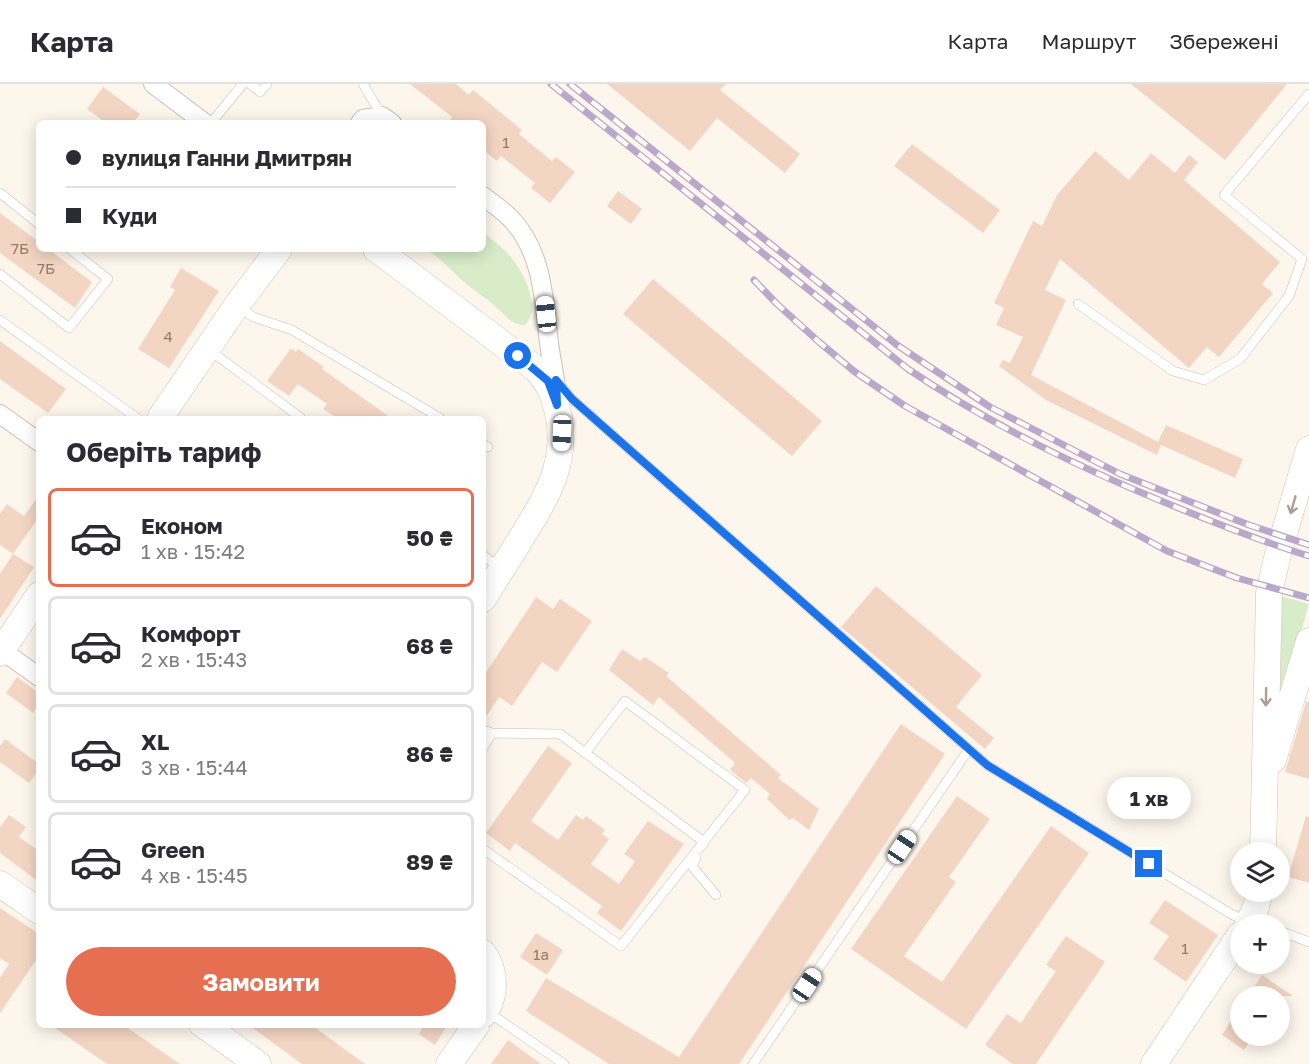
<!DOCTYPE html>
<html lang="uk">
<head>
<meta charset="utf-8">
<style>
  :root { --surface:#fff; --page:#f7f7f7; --text:#2b2b33; --muted:#7c7c81; --line:#e1e1e2; --accent:#e76f51 }
  body { margin:0; font-family:"Golos Text",sans-serif; background:var(--page); color:var(--text); height:100vh; display:flex; flex-direction:column; font-size:22px; white-space:nowrap }
  * { box-sizing:border-box; margin:0 }
  p { font-size:20px; color:var(--muted) }
  .icon { flex:none; width:33px; height:33px; fill:none; stroke:currentColor; stroke-width:2; stroke-linecap:round; stroke-linejoin:round }
  .map { position:relative; flex:1; overflow:hidden }
  .details { position:absolute; left:36px; top:332px; width:450px; height:612px; display:flex; flex-direction:column; background:var(--surface); border-radius:9px; box-shadow:0 3px 15px #0003 }
  .details>* { flex:none }
  .banner { position:absolute; left:36px; top:36px; width:450px; height:132px; border-radius:9px; box-shadow:0 3px 15px #0003; display:grid; align-content:center; height:132px; padding:0 30px; background:var(--surface) }
  .fabs { position:absolute; left:1230px; top:758px; display:grid; gap:12px }
  .fabs a { display:grid; place-items:center; width:60px; height:60px; border-radius:50%; background:var(--surface); box-shadow:0 3px 15px #0003; font-size:30px }
  .end { position:absolute; width:27px; height:27px; margin:-14px; border:8px solid #1a73e8; background:#fff; box-shadow:0 0 0 3px #fff }
  .from { border-radius:50% }
  .bubble { position:absolute; height:42px; border-radius:21px; background:var(--surface); box-shadow:0 3px 15px #0003; font-size:20px; font-weight:700; line-height:42px; text-align:center }
  .car { position:absolute; width:18px; height:36px; margin:-18px -9px; border-radius:8px; box-shadow:0 0 4px 2px #0007; background:linear-gradient(#fff 24%,#345 0 40%,#fff 0 76%,#345 0 86%,#fff 0) }
  .banner b { display:flex; align-items:center; gap:21px; height:57px; font-size:22px }
  .banner b+b { border-top:2px solid var(--line) }
  .banner i { width:15px; height:15px; background:var(--text) }
  ul { padding:0; list-style:none }
  li { display:flex; align-items:center; gap:18px; height:99px; margin:0 12px 9px; padding:0 18px; border:3px solid var(--line); border-radius:9px }
  li div { flex:1 }
  li b { display:block; font-size:22px }
  li em { font-style:normal; font-weight:700 }
  li.on { border-color:var(--accent) }
  li>.icon { width:54px; height:54px; stroke-width:1.5 }
  h2 { padding:0 30px; font-size:27px; line-height:72px }
  .primary-button { display:flex; gap:12px; margin-top:auto; padding:12px 30px }
  .primary-button a { flex:1; height:69px; border-radius:36px; background:var(--accent); color:#fff; font-size:24px; font-weight:700; line-height:69px; text-align:center }
  header { display:flex; align-items:center; gap:36px; box-sizing:border-box; height:84px; padding:0 30px; background:var(--surface); border-bottom:2px solid var(--line) }
  header strong { font-size:28px }
  nav { display:flex; gap:33px; margin-inline-start:auto; font-size:21px }
  .map>svg:first-child { display:block }
  .green { fill:#d8ecc9 }
  .building { fill:#f3d5c3 }
  .lines { fill:none; stroke-linecap:round; stroke-linejoin:round }
  .lane-casing { stroke:#d1beb0; stroke-width:10 }
  .street-casing { stroke:#d1beb0; stroke-width:20 }
  .secondary-casing { stroke:#d6c0b0; stroke-width:27 }
  .lane { stroke:#fff; stroke-width:9 }
  .street { stroke:#fff; stroke-width:18 }
  .secondary { stroke:#fff; stroke-width:26 }
  .rail-casing { stroke:#b9a8c9; stroke-width:7 }
  .rail { stroke:#fffaf3; stroke-width:4.5; stroke-dasharray:14; stroke-linecap:butt }
  .oneway { stroke:#af9d94 }
  .route { stroke:#1a73e8; stroke-width:8 }
  .labels { text-anchor:middle; dominant-baseline:central; stroke-width:6; stroke-linejoin:round; paint-order:stroke }
  .number-label { font-size:15px; fill:#987a6a }
</style>
</head>
<body>
<header>
<strong>Карта</strong>
<nav><a>Карта</a><a>Маршрут</a><a>Збережені</a></nav>
</header>
<div class="map">
<svg width="1309" height="980" viewBox="0 0 1309 980">
  <rect width="100%" height="100%" fill="#fdf6ec"/>
  <path class="green" d="M483,147C491,156 503,163 511,173C524,189 543,226 524,241C511,240 506,232 497,224C487,214 474,207 464,198C450,186 441,173 424,165H483Z
    M1277,511L1309,520L1279,626Z"/>
  <path class="building" d="M410,0H456L469,11L473,6L522,46L519,50L552,77L556,73L575,88L550,119L531,104L535,99L501,72L497,77L483,66V39H447L452,33Z
    M607,0H726L720,6L800,70L785,89L717,34L690,67Z
    M1131,0H1287L1225,76Z
    M103,3L140,30L133,39H106L87,25Z
    M912,60L1000,126L983,149L894,82Z
    M1095,67L1129,96L1151,69L1175,89L1189,71L1198,78L1184,96L1280,178L1262,200L1273,209L1219,273L1207,263L1189,284L1060,175L1045,206L1066,216L1031,291L1158,358L1166,341L1243,375L1235,394L1161,361L1157,371L1046,316L999,282L1003,276L1010,279L1023,253L996,241L1004,224L994,219L1033,137L1042,142L1057,111Z
    M618,107L642,125L631,140L607,122Z
    M0,129L39,158V165H48L92,198L75,224L0,169Z
    M181,184L219,207L169,284L138,265L175,206L170,203Z
    M653,195L822,337L792,372L623,230Z
    M0,257L66,305L48,329L0,295Z
    M291,264L296,268L298,265L324,283L322,285L391,334H337L323,325L327,320L298,300L289,312L267,297Z
    M39,411V433L13,470L0,461V430L7,420L24,432Z
    M13,470L34,483L0,535V490Z
    M876,502L982,591L956,623L994,654L985,665L841,543Z
    M536,513L553,525L560,515L592,537L557,588L542,578L512,622L499,613L483,637V593Z
    M622,565L640,577L645,573L669,589L666,592L781,691L778,694L819,725L809,746L793,734L789,736L767,715L770,710L751,694L746,699L730,686L735,679L659,613L653,621L609,586Z
    M17,593L39,609V620L33,629L6,609Z
    M1306,618H1309V695L1285,688Z
    M901,640L945,670L739,980H609L526,927L546,894L679,973Z
    M5,655L39,680V686L29,699L0,678V662Z
    M548,662L572,679L531,737L558,756L576,731L583,736L586,732L605,746L602,750L609,755L591,780L619,800L635,777L624,770L648,737L684,760L621,847L597,829L602,822L515,759L510,767L486,749Z
    M957,712L990,735L949,793L956,798L904,872L942,898L1051,742L1089,769L966,945L851,865Z
    M9,731L26,743L19,753L39,767V798L0,769V743Z
    M1306,732L1309,733V799L1288,793Z
    M1165,816L1218,851L1186,898L1153,875L1169,852L1149,839Z
    M0,824L39,850V872L0,929V894L9,880L0,874Z
    M536,849L563,866L547,891L520,873Z
    M1066,852L1105,878L1036,980H1013L985,961L1007,930L1021,939L1056,887L1046,881Z
    M1262,891L1293,912H1248Z
    M1240,923V951H1254L1244,966L1222,951Z
    M49,940H122L180,980H107Z
    M247,940H310L365,980H302Z
    M425,940H448L435,961L419,950Z
    M508,956L541,980H491Z"/>
  <g class="lines">
    <g class="lane-casing">
      <path id="lane" d="M250,0L260,8L267,0
        M363,0L382,32
        M211,39L243,0
        M0,109L39,140
        M0,190L69,244L108,195L70,165
        M1078,220L1173,287L1204,296L1240,275L1289,212L1302,175L1224,111L1309,10
        M239,223L253,233L292,246L440,334
        M0,236L137,334
        M208,265L301,334
        M558,298L572,315L987,681L1231,830L1248,838
        M483,360L488,363
        M483,471L500,484
        M483,646L492,649L560,650L704,758L702,762
        M483,664L492,649
        M483,765L621,862L745,706L625,617L585,669
        M696,774L692,782L716,811
        M1280,847L1309,858
        M488,928L564,980
        M753,980L969,665"/>
    </g>
    <g class="street-casing">
      <path id="street" d="M153,0L205,39
        M360,39L363,35L382,32L392,39
        M483,112C493,120 504,127 512,136C543,169 544,217 549,259C551,277 556,293 556,310
        M0,330L39,358
        M0,565L39,593"/>
    </g>
    <g class="secondary-casing">
      <path id="secondary" d="M376,165L536,285C550,300 555,314 559,334C567,381 546,414 522,453C509,474 496,494 483,515
        M160,334L237,221L279,165
        M0,569L39,511
        M1273,676L1309,557
        M1263,768L1269,509L1278,470L1309,365
        M0,800L39,827
        M1248,840L1256,823L1260,807
        M483,869C497,888 496,913 483,931
        M202,940L258,980
        M449,980L477,940
        M1154,980L1240,851"/>
    </g>
    <use href="#lane" class="lane"/>
    <use href="#street" class="street"/>
    <use href="#secondary" class="secondary"/>
    <g class="rail-casing">
      <path id="rail" d="M551,0L908,285C992,342 1082,385 1176,423C1220,441 1263,458 1309,472
        M570,0L897,261L990,323L1120,390L1249,441L1309,461
        M754,196L777,220L819,258L855,288L905,322L1167,467L1237,494L1309,514"/>
    </g>
    <use href="#rail" class="rail"/>
  </g>
  <defs><path id="oneway-shaft" d="M-6 0H5M1.5-3L5.5 0L1.5 3" fill="none" stroke-width="1.6" stroke-linecap="round" stroke-linejoin="round" transform="scale(1.5)"/></defs>
  <g class="oneway">
    <use href="#oneway-shaft" transform="translate(1293 421) rotate(106)"/>
    <use href="#oneway-shaft" transform="translate(1266 613) rotate(91)"/>
  </g>
  <g class="lines">
    <path class="route" d="M518,272L548,297L557,321L556,296L572,315L987,681L1149,780"/>
  </g>
  <g class="labels">
    <g class="number-label">
      <text x="506" y="58">1</text>
      <text x="20" y="164">7Б</text>
      <text x="46" y="184">7Б</text>
      <text x="168" y="252">4</text>
      <text x="1185" y="864">1</text>
      <text x="541" y="870">1а</text>
    </g>
  </g>
</svg>
<div class="fabs">
<a><svg class="icon" aria-label="layers" viewBox="0 0 24 24"><path d="M12 4l9 5-9 5-9-5zM3 14l9 5 9-5"/></svg></a>
<a>+</a>
<a>−</a>
</div>
<i class="end from" style="left:518px;top:272px"></i>
<i class="end" style="left:1149px;top:780px"></i>
<div class="bubble" style="left:1107px;top:693px;width:84px">1 хв</div>
<i class="car" style="left:546px;top:230px;rotate:354deg"></i>
<i class="car" style="left:562px;top:349px;rotate:182deg"></i>
<i class="car" style="left:902px;top:763px;rotate:34deg"></i>
<i class="car" style="left:807px;top:901px;rotate:34deg"></i>
<div class="banner">
<b><i class="from"></i>вулиця Ганни Дмитрян</b>
<b><i></i>Куди</b>
</div>
<section class="details">
<h2>Оберіть тариф</h2>
<ul>
<li class="on"><svg class="icon" aria-label="car" viewBox="0 0 24 24"><path d="M5 17H2v-5l4-1 3-4h7l3 4 3 1v5h-3M9 17h6M6 11h13"/><circle cx="7" cy="17" r="2"/><circle cx="17" cy="17" r="2"/></svg><div><b>Економ</b><p>1 хв · 15:42</p></div><em>50 ₴</em></li>
<li><svg class="icon" aria-label="car" viewBox="0 0 24 24"><path d="M5 17H2v-5l4-1 3-4h7l3 4 3 1v5h-3M9 17h6M6 11h13"/><circle cx="7" cy="17" r="2"/><circle cx="17" cy="17" r="2"/></svg><div><b>Комфорт</b><p>2 хв · 15:43</p></div><em>68 ₴</em></li>
<li><svg class="icon" aria-label="car" viewBox="0 0 24 24"><path d="M5 17H2v-5l4-1 3-4h7l3 4 3 1v5h-3M9 17h6M6 11h13"/><circle cx="7" cy="17" r="2"/><circle cx="17" cy="17" r="2"/></svg><div><b>XL</b><p>3 хв · 15:44</p></div><em>86 ₴</em></li>
<li><svg class="icon" aria-label="car" viewBox="0 0 24 24"><path d="M5 17H2v-5l4-1 3-4h7l3 4 3 1v5h-3M9 17h6M6 11h13"/><circle cx="7" cy="17" r="2"/><circle cx="17" cy="17" r="2"/></svg><div><b>Green</b><p>4 хв · 15:45</p></div><em>89 ₴</em></li>
</ul>
<div class="primary-button"><a>Замовити</a></div>
</section>
</div>
</body>
</html>
